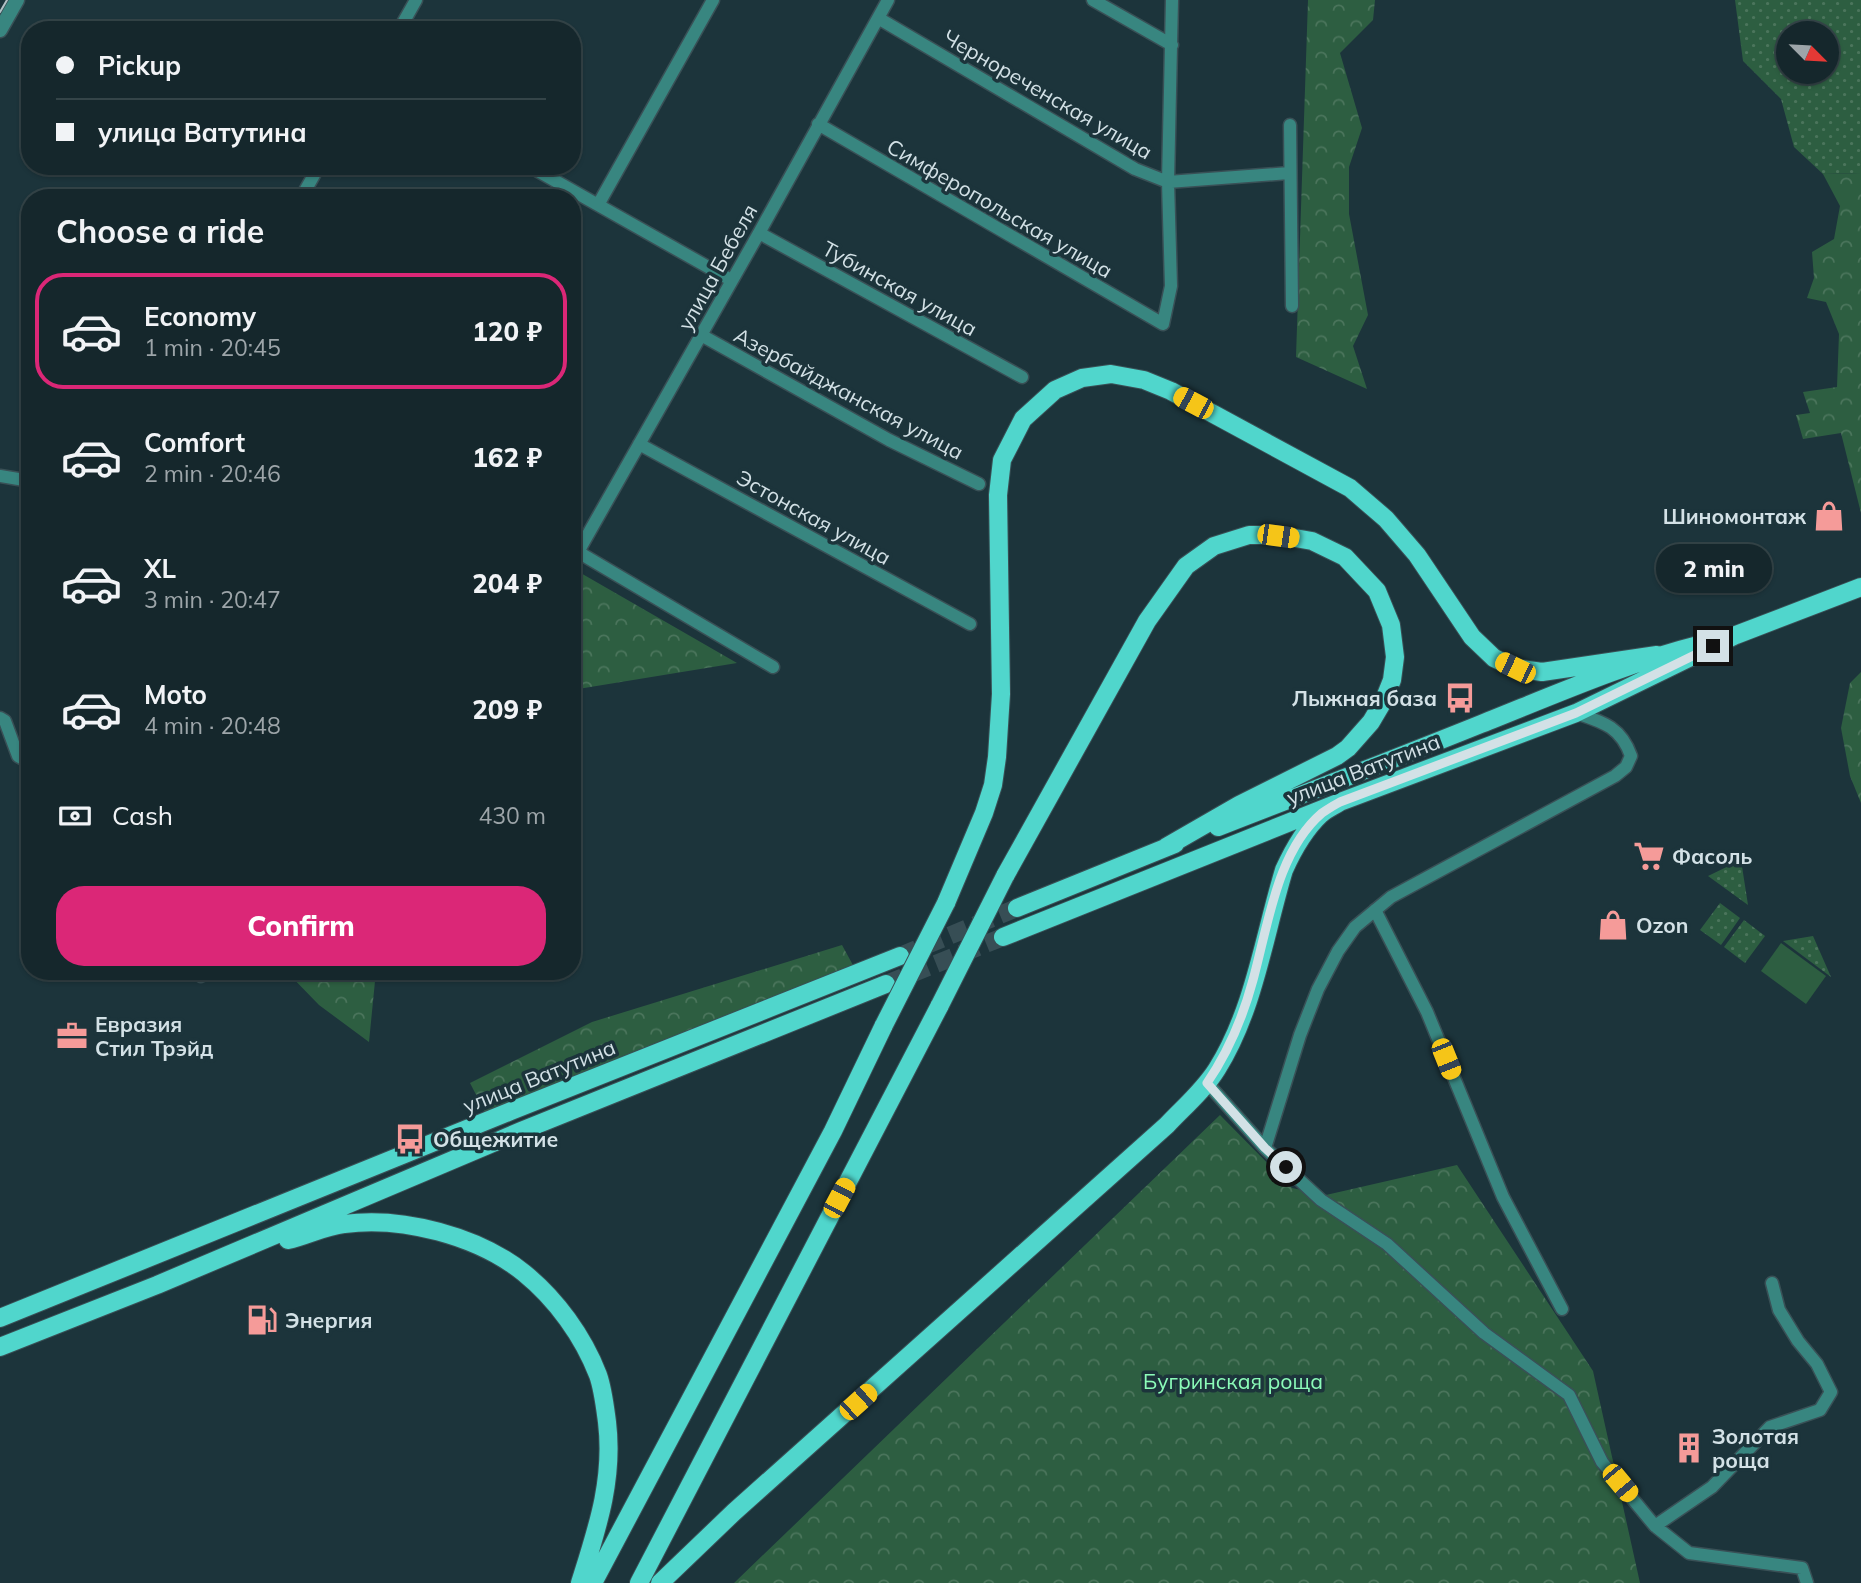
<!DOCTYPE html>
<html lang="en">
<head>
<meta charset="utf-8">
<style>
  :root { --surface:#15272c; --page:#1e2f34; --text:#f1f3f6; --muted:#9da5a9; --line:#344448; --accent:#db2777 }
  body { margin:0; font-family:Mulish,sans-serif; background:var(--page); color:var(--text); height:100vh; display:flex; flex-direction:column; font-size:26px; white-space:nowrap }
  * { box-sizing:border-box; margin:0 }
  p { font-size:23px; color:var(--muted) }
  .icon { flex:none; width:38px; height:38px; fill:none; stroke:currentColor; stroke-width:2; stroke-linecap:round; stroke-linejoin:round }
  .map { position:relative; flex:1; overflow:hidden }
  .panel { position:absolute; left:21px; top:189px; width:560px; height:791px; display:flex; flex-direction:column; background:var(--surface); border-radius:28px; box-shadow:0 2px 5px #0004,0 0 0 2px var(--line) }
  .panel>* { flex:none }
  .banner { position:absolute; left:21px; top:21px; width:560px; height:154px; border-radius:28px; box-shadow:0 2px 5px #0004,0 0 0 2px var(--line); display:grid; align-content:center; height:154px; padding:0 35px; background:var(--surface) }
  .needle { width:46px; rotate:114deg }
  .buttons { position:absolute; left:1776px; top:21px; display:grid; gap:14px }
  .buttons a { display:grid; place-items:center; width:63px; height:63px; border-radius:50%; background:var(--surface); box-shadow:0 2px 5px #0004,0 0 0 2px var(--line); font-size:35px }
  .end { position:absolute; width:32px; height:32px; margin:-16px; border:9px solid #d3e1e6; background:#111; box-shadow:0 0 0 4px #111 }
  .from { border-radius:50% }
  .bubble { position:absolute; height:49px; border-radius:24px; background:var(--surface); box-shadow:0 2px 5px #0004,0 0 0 2px var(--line); font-size:23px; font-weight:800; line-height:49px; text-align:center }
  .car { position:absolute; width:21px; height:42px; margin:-21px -10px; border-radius:9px; box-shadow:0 0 5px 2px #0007; background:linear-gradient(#f5c518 24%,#345 0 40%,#f5c518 0 76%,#345 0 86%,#f5c518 0) }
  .banner b { display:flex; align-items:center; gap:24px; height:66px; font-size:26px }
  .banner b+b { border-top:2px solid var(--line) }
  .banner i { width:18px; height:18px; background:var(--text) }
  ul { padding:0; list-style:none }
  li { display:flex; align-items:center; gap:21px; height:116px; margin:0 14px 10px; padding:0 21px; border:4px solid transparent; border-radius:28px }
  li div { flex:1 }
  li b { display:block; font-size:26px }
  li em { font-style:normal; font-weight:800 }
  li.active { border-color:var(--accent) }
  li>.icon { width:63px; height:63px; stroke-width:1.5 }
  h2 { padding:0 35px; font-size:32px; line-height:84px }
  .pay { display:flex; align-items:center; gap:18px; height:77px; padding:0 35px; font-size:26px }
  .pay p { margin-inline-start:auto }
  .cta { display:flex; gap:14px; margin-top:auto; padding:14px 35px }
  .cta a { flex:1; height:80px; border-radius:28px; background:var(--accent); color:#fff; font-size:28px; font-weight:800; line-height:80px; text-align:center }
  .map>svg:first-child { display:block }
  .grass { fill:url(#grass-dots); fill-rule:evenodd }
  .forest { fill:url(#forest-crowns) }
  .garden { fill:#2d5e41 }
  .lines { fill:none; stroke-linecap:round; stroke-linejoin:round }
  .primary-tunnel { stroke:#374e55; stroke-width:18; stroke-dasharray:18 9; stroke-linecap:butt }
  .minor-casing { stroke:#395056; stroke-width:15 }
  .tertiary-casing { stroke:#395056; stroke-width:17 }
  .primary-casing { stroke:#395056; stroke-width:20 }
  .minor { stroke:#388680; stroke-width:12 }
  .tertiary { stroke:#388680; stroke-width:14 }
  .primary { stroke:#50d6cc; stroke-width:18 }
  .tram { stroke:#b1c1c6; stroke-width:2 }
  .primary-bridge-casing { stroke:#395056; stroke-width:20; stroke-linecap:butt }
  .primary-bridge { stroke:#50d6cc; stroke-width:18 }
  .route { stroke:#d3e1e6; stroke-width:9 }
  .labels { text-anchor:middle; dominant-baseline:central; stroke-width:7; stroke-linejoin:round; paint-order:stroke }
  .street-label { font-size:21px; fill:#d3e1e6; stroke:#1c343b }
  .poi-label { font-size:21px; font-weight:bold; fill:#d3e1e6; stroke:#1c343b; text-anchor:start }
  .park-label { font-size:21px; fill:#8cfcb9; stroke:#1c343b }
</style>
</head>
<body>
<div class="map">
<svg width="1861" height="1583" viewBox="0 0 1861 1583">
  <defs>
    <pattern id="grass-dots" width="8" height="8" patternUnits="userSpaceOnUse" patternTransform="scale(1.75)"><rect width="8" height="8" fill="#2d5e41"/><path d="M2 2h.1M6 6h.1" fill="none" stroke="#4b755c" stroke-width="1.8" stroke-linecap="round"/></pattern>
    <pattern id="forest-crowns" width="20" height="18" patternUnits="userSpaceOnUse" patternTransform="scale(1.75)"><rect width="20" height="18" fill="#2d5e41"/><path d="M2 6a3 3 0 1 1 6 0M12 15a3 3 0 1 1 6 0" fill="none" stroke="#4b755c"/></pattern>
  </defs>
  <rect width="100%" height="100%" fill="#1c343b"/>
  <path class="grass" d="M1735,0H1861V173L1823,174L1794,147L1781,99L1743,61ZM1788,33H1827V72H1788Z
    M1741,860L1748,905L1708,876Z
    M1720,903L1740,918L1721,945L1700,930Z
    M1744,920L1765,936L1745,963L1724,947Z
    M1813,936L1831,977L1783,941Z"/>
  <path class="forest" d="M1308,0H1375L1373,20L1340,53L1362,128L1349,167V214L1368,315L1353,346L1367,389L1296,357Z
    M1861,173V513L1841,433L1803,439L1796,415L1810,413L1803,392L1837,387L1839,334L1826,302L1807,298L1814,278L1812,252L1834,239L1840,206L1823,174Z
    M572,568L737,663L572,690Z
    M1861,672V803L1850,776L1841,728L1850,683Z
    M842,945L854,967L485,1112L470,1083L592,1022Z
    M286,971H376L369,1042L319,1005Z
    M1220,1115L1292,1188L1326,1195L1457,1165L1593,1371L1640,1583H734Z"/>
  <path class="garden" d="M1781,943L1826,976L1806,1004L1761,971Z"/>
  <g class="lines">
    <path class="primary-tunnel" d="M900,956L1017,908
      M886,984L1003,937"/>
    <g class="minor-casing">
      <path id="minor" d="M1093,0L1172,45
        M878,18L1135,169L1168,182L1289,173
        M399,30L416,0
        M818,124L1163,324L1171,286L1168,182L1172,0
        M1290,125L1292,306
        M529,166L731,280
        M301,198L319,166
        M598,205L713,0
        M759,233L1022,377
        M701,335L889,440L979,484
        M639,444L970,624
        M0,476L30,481
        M573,549L773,667
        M578,552L759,233L888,0
        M0,718L5,721L18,756L30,763
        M1375,910L1427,1012L1503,1197L1562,1309
        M200,971L201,976
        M1207,1083L1265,1148L1321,1200L1387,1244L1484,1333L1569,1395L1602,1462L1655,1526L1689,1553L1802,1568L1807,1583
        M1265,1148L1300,1035L1318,989L1338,951L1355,927L1391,897L1615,776L1626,767L1631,756C1621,727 1603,722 1576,713
        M1655,1526L1712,1487L1770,1427L1820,1410L1831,1392L1817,1364L1798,1341L1779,1310L1772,1283"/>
    </g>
    <g class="tertiary-casing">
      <path id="tertiary" d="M0,30L17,0"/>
    </g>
    <g class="primary-casing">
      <path id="primary" d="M1218,827C1306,793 1394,759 1481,724C1554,695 1626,663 1702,644
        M1005,876L1147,621L1186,566L1214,546L1249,535H1278L1312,541L1345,557L1377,591L1391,625L1395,657L1392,680L1384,700L1371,722L1348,748L1337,756L1239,805L1166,847
        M946,903L984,813L993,785L997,757L1001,694L998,495L1002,460L1023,419L1055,390L1082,378L1111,374L1144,380L1171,391L1350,488L1386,519L1417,555L1472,637L1494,658L1515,668L1542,672L1657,655
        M1017,908L1175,844
        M1003,937L1340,802L1576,713L1736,635L1861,587
        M288,1240C306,1236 325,1226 344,1224C402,1216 478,1236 524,1273C556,1299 583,1336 598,1375C603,1389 605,1407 607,1422C614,1480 597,1529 580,1583
        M0,1318L511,1111L900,956
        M0,1347L157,1285L521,1131L886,984
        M593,1583L833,1131L884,1025
        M639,1583L940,1005
        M660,1583L734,1512L1167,1125C1184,1107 1204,1090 1217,1069C1254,1010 1264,936 1284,870C1293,850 1305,829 1321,814C1327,809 1334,806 1340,802"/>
    </g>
    <use href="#minor" class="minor"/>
    <use href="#tertiary" class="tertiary"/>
    <use href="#primary" class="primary"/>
    <path class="tram" d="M0,12L7,0"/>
    <g class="primary-bridge-casing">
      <path id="primary-bridge" d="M940,1005L1005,876
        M884,1025L946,903"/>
    </g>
    <use href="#primary-bridge" class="primary-bridge"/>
  </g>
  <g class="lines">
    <path class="route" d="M1286,1167L1265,1148L1207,1083C1229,1051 1243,1017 1253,980C1268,926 1277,851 1322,813C1328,809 1334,805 1340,802L1576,713L1713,646"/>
  </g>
  <defs>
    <g id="shop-bare" transform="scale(2.415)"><path d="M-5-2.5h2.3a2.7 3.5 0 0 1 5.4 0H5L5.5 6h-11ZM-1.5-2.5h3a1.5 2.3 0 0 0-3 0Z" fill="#f59b99" stroke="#1c343b" stroke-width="2.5" paint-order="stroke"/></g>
    <g id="bus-bare" transform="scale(2.415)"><path d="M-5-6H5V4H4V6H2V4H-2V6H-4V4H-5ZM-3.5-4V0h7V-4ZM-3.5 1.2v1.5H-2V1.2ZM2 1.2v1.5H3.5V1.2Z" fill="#f59b99" stroke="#1c343b" stroke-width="2.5" paint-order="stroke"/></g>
    <g id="supermarket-bare" transform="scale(2.415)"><path d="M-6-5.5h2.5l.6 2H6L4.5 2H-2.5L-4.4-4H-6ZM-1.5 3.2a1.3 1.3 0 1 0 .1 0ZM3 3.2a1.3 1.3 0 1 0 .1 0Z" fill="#f59b99" stroke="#1c343b" stroke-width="2.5" paint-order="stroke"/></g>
    <g id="office-bare" transform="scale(2.415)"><path d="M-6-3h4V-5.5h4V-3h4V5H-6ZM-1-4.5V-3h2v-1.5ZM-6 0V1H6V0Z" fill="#f59b99" stroke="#1c343b" stroke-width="2.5" paint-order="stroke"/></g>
    <g id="fuel-bare" transform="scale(2.415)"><path d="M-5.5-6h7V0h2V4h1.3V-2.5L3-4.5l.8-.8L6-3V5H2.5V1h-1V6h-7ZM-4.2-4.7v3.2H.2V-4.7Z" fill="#f59b99" stroke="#1c343b" stroke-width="2.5" paint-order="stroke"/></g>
    <g id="building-bare" transform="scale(2.415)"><path d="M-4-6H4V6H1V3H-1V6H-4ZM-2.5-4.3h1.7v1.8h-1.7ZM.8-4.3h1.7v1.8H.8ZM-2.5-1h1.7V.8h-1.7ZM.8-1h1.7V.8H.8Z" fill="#f59b99" stroke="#1c343b" stroke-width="2.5" paint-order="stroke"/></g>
  </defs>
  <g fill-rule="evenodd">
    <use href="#shop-bare" x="1829" y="516"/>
    <use href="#bus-bare" x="1460" y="698"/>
    <use href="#supermarket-bare" x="1649" y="856"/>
    <use href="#shop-bare" x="1613" y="925"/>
    <use href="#office-bare" x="72" y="1036"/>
    <use href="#bus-bare" x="410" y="1139"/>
    <use href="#fuel-bare" x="262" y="1320"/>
    <use href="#building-bare" x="1689" y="1448"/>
  </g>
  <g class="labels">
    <g class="street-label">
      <text transform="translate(1048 94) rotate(30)">Чернореченская улица</text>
      <text transform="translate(1000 208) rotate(30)">Симферопольская улица</text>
      <text transform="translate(717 267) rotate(-61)">улица Бебеля</text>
      <text transform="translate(900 288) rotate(29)">Тубинская улица</text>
      <text transform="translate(849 393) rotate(28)">Азербайджанская улица</text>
      <text transform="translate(814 517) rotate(29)">Эстонская улица</text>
      <text transform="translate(1363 769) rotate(-21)">улица Ватутина</text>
      <text transform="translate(539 1076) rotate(-22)">улица Ватутина</text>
    </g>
    <g class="poi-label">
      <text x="1806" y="516" text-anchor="end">Шиномонтаж</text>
      <text x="1437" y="698" text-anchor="end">Лыжная база</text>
      <text x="1672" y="856">Фасоль</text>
      <text x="1636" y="925">Ozon</text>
      <text x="95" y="1024">Евразия<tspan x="95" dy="24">Стил Трэйд</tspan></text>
      <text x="433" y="1139">Общежитие</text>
      <text x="285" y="1320">Энергия</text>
      <text x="1712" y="1436">Золотая<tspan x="1712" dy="24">роща</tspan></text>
    </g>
    <g class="park-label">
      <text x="1233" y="1381">Бугринская роща</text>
    </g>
  </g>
</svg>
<div class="buttons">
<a><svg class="needle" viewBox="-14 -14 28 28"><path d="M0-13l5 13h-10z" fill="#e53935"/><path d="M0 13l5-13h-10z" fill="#9da5a9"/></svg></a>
</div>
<i class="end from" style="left:1286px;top:1167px"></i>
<i class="end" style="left:1713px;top:646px"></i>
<div class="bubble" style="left:1656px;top:544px;width:116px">2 min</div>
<i class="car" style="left:1193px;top:403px;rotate:298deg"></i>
<i class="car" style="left:1278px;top:536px;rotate:98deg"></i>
<i class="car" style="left:1515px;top:668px;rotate:296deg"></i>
<i class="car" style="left:1446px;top:1059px;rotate:158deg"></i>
<i class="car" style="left:839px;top:1198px;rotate:28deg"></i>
<i class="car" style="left:858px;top:1402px;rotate:48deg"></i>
<i class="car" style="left:1620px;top:1483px;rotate:140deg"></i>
<div class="banner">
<b><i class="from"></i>Pickup</b>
<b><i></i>улица Ватутина</b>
</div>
<section class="panel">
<h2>Choose a ride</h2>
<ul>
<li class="active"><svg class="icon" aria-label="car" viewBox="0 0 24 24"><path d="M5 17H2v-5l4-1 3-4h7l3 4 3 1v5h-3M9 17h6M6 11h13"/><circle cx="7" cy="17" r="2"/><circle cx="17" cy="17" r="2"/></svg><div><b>Economy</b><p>1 min · 20:45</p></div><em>120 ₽</em></li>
<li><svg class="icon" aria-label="car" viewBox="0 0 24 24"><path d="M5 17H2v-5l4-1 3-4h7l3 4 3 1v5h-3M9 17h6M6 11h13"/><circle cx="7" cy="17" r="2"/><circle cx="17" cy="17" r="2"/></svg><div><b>Comfort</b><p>2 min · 20:46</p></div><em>162 ₽</em></li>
<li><svg class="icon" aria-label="car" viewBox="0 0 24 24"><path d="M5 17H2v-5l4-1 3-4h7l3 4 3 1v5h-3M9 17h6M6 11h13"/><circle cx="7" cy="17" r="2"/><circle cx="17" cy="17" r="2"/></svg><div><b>XL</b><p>3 min · 20:47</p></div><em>204 ₽</em></li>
<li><svg class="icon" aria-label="car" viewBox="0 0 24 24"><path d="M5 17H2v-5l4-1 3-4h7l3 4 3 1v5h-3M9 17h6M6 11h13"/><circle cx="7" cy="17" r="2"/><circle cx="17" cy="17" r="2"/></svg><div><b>Moto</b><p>4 min · 20:48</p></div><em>209 ₽</em></li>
</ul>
<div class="pay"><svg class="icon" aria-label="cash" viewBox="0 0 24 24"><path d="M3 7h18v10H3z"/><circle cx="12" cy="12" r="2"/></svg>Cash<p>430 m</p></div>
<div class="cta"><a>Confirm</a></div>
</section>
</div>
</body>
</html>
